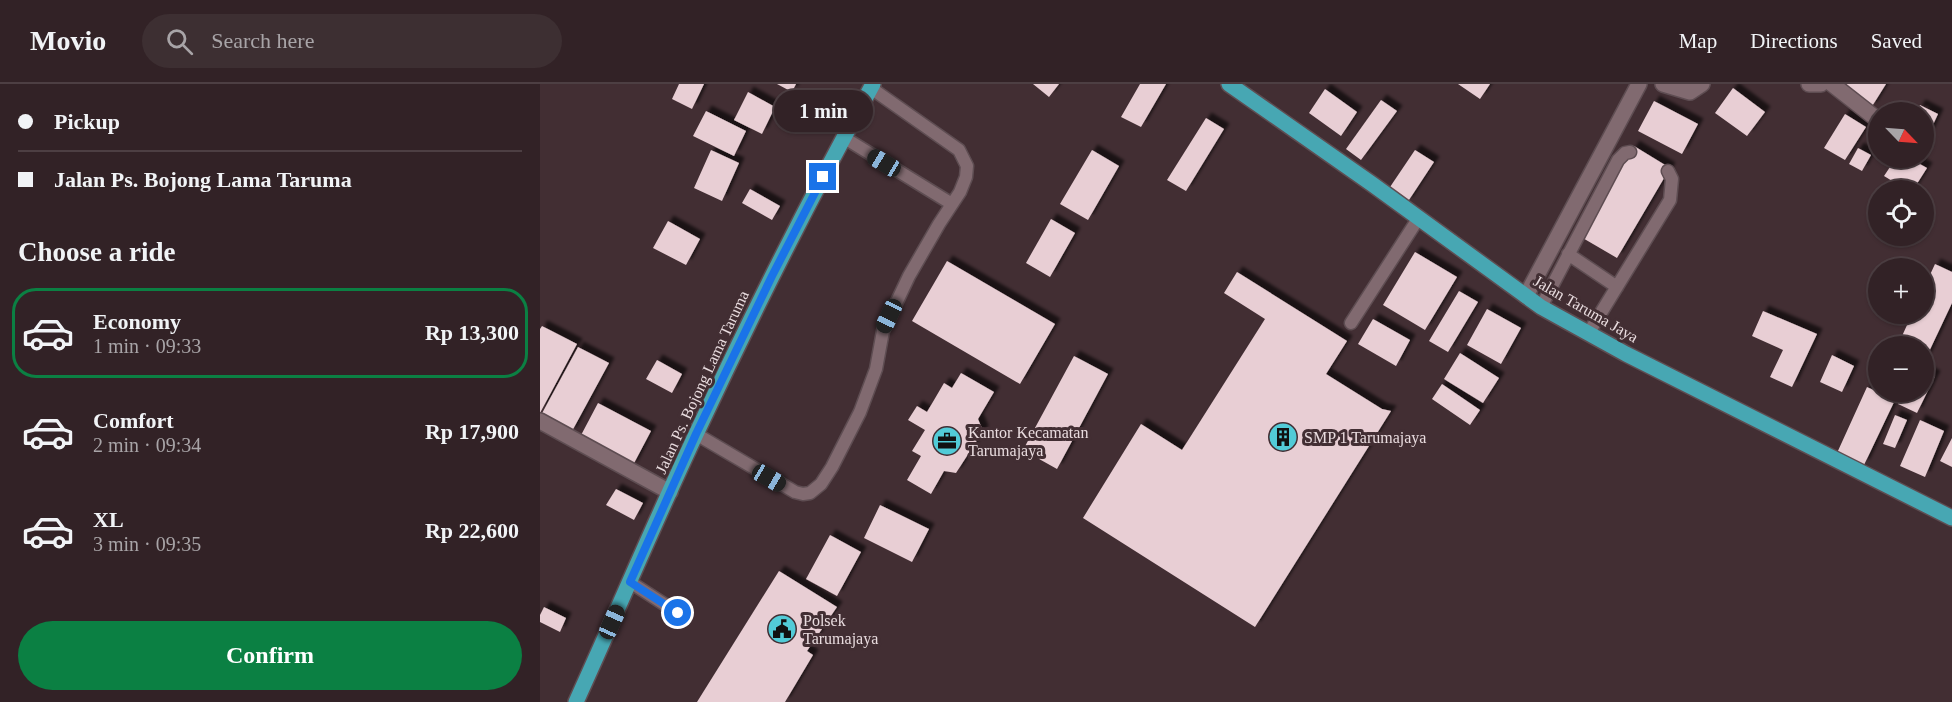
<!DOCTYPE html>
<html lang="en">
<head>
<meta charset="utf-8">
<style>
  :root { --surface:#322226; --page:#3d2f32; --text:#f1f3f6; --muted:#a8a4a7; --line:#4d3f43; --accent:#0b8043 }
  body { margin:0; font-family:"Times New Roman",serif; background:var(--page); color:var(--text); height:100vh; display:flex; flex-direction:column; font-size:22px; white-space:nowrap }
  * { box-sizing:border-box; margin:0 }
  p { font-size:20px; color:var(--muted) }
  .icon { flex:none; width:33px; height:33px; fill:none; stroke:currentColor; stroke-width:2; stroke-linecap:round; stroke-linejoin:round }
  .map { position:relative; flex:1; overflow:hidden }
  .sheet { display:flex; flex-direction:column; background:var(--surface); width:540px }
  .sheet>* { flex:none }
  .banner { display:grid; align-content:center; height:132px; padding:0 18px; background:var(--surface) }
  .needle { width:39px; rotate:115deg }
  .tools { position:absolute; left:1328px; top:18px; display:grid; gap:12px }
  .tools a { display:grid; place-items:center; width:66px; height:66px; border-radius:50%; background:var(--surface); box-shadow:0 2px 4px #0004,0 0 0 2px var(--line); font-size:30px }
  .end { position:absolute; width:27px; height:27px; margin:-14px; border:8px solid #1a73e8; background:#fff; box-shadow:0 0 0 3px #fff }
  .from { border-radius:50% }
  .bubble { position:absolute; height:42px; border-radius:21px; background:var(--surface); box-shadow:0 2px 4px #0004,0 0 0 2px var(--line); font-size:20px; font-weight:600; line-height:42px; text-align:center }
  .car { position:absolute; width:18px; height:36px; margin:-18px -9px; border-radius:8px; box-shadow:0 0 4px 2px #0007; background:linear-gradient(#222 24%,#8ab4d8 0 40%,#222 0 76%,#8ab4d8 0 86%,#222 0) }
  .banner b { display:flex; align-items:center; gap:21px; height:57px; font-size:22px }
  .banner b+b { border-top:2px solid var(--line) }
  .banner i { width:15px; height:15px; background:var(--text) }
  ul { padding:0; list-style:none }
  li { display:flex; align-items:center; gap:18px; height:90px; margin:0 12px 9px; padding:0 6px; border:3px solid transparent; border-radius:24px }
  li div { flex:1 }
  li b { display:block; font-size:22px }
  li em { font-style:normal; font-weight:600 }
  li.current { border-color:var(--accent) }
  li>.icon { width:54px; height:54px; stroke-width:1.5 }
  h2 { padding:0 18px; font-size:27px; line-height:72px }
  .primary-button { display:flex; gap:12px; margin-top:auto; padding:12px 18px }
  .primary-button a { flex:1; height:69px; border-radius:36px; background:var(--accent); color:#fff; font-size:24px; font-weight:600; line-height:69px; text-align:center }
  header { display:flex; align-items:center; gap:36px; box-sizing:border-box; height:84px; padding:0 30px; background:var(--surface); border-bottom:2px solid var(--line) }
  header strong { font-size:28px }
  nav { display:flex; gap:33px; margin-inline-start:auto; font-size:21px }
  .search { width:420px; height:54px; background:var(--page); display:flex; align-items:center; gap:15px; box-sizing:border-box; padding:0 21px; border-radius:33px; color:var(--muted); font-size:22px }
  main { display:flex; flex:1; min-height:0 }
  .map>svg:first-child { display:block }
  .building { fill:#e8ced4; filter:url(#shadow) }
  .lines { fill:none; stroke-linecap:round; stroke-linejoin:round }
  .service-casing { stroke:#5e4d52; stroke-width:15 }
  .minor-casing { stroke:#5e4d52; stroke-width:18 }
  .primary-casing { stroke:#5e4d52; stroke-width:18 }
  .service { stroke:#816a70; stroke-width:12 }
  .minor { stroke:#816a70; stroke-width:15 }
  .primary { stroke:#47a7b3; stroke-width:15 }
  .route { stroke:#1a73e8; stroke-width:8 }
  .labels { text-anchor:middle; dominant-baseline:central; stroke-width:6; stroke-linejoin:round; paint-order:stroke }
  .street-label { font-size:16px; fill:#e9dcdf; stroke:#422e33 }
  .poi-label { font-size:16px; fill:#e9dcdf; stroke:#422e33; text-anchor:start }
</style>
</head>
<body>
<header>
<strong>Movio</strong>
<div class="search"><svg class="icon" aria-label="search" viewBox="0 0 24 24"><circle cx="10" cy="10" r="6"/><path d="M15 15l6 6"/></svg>Search here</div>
<nav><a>Map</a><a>Directions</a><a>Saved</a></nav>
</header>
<main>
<section class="sheet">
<div class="banner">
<b><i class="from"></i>Pickup</b>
<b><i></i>Jalan Ps. Bojong Lama Taruma</b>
</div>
<h2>Choose a ride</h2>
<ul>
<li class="current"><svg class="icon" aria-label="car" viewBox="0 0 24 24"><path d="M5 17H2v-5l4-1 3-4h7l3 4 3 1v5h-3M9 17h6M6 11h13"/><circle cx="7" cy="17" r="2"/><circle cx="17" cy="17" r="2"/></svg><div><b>Economy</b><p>1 min · 09:33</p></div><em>Rp 13,300</em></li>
<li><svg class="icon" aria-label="car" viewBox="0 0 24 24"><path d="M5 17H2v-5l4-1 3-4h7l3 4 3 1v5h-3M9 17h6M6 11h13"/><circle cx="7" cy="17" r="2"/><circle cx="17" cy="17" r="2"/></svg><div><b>Comfort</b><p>2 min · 09:34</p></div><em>Rp 17,900</em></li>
<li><svg class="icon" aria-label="car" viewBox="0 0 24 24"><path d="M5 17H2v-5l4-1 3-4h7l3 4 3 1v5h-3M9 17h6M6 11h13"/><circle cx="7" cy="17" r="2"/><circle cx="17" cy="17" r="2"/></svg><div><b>XL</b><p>3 min · 09:35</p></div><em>Rp 22,600</em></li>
</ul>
<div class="primary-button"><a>Confirm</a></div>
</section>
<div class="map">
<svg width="1412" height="618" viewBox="0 0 1412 618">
  <defs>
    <filter id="shadow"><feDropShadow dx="5.5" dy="-5.5" stdDeviation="1.5" flood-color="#0009"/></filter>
  </defs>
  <rect width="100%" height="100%" fill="#422e33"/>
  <path class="building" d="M139,0H164L152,25L132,15Z
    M237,0H256L252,8Z
    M493,0H519L509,13Z
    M600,0H626L601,43L581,33Z
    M918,0H950L940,15Z
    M1307,0H1346L1331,24L1303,6Z
    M1193,4L1225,28L1207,52L1175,29Z
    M785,5L817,28L801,52L769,29Z
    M208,8L235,23L222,50L194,36Z
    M841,16L857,27L821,76L806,65Z
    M1114,17L1158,40L1142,70L1098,47Z
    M1380,21L1398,30L1383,62V28H1376Z
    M166,27L206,47L194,72L153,52Z
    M1305,30L1326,43L1305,76L1284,64Z
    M666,34L684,45L646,107L627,96Z
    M1094,62L1130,84L1077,174L1041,153Z
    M1318,64L1331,71L1322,87L1309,80Z
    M171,66L199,79L182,117L154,104Z
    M552,66L579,82L548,136L520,120Z
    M875,66L894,78L867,119L848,106Z
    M1356,74H1369L1387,84L1373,106H1367L1344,92Z
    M210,105L240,122L232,136L202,119Z
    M511,135L535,149L510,193L486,179Z
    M128,137L160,155L146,181L113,164Z
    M875,168L917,193L885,246L843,221Z
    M407,177L515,240L480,300L372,237Z
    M1395,180L1412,188V219L1386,274L1383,273V262L1358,261L1372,230H1383V206Z
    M697,188L807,257L786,290L842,325L851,327L715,543L543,434L601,340L642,366L725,235L684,209Z
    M919,207L938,218L908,268L889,257Z
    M947,225L981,244L961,280L927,261Z
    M1223,227L1277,250L1252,303L1230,293L1243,266L1212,252Z
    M833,235L870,256L856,282L818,260Z
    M2,242L37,260L0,329V245Z
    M38,263L69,279L31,349L0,333Z
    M920,269L959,294L943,319L904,295Z
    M1292,271L1314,282L1302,308L1280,298Z
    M534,272L568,290L517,385L483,366Z
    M117,276L142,290L132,309L106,295Z
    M1383,286L1395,292L1377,329L1358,320L1364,308H1383Z
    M421,289L454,308L438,335L443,347L416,389L404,387L391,410L367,396L381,372L372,367L385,346L368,336L377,322L387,328L404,299L412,304Z
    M902,300L940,326L930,341L892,315Z
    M1327,303L1355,316L1324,381L1297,369Z
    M58,319L111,347L92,383L39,355Z
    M1355,331L1367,336L1355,364L1343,360Z
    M1380,336L1404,347L1385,393L1360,382Z
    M1412,354V383L1400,377Z
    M76,405L103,419L94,436L66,421Z
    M340,421L389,445L372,478L324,454Z
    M290,451L321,468L297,512L266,495Z
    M239,487L297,523L267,567L273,571L245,618H157Z
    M4,523L26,534L20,548L0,538V531Z"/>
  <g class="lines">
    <g class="service-casing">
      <path id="service" d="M303,53L412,120
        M1028,170L1077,203
        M1001,223L1078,76L1085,69L1090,68
        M811,239L878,135
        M1048,250L1130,116L1132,95L1128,87
        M156,350L255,408L263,410L270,409L281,400L292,383L320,328L336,285L343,247L369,192L399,140L420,108L426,93L427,82L419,66L331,4
        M90,498L138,529"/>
    </g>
    <g class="minor-casing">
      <path id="minor" d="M1123,0L1150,8L1162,0
        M1269,0H1281
        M1292,0L1338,36
        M986,212L1099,0
        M0,337L130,408"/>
    </g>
    <g class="primary-casing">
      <path id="primary" d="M689,0L832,100L1001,223L1086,270L1412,434
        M36,618C77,528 115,437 157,348C212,230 270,114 333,0"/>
    </g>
    <use href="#service" class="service"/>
    <use href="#minor" class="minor"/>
    <use href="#primary" class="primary"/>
  </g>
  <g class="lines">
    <path class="route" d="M138,529L90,498L156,350L232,192L283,93"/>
  </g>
  <defs>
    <g id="building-disc" transform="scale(1.5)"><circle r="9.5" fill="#52cbd7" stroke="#422e33"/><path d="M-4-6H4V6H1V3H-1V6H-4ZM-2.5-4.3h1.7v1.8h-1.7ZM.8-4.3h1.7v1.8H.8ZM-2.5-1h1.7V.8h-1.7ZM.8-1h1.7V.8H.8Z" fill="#111"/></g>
    <g id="office-disc" transform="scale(1.5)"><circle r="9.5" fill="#52cbd7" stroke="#422e33"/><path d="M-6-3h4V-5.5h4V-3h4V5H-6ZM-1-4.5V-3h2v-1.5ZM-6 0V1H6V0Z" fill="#111"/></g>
    <g id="civic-disc" transform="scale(1.5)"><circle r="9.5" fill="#52cbd7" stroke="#422e33"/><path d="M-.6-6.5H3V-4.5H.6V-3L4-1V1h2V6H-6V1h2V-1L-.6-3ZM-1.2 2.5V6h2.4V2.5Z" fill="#111"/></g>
  </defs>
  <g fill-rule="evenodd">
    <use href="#building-disc" x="743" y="353"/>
    <use href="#office-disc" x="407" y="357"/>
    <use href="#civic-disc" x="242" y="545"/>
  </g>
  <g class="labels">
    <g class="street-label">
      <text transform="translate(1046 225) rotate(30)">Jalan Taruma Jaya</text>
      <text transform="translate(162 298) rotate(-65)">Jalan Ps. Bojong Lama Taruma</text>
    </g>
    <g class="poi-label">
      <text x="428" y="348">Kantor Kecamatan<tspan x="428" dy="18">Tarumajaya</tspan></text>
      <text x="764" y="353">SMP 1 Tarumajaya</text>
      <text x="263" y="536">Polsek<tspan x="263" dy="18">Tarumajaya</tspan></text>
    </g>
  </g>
</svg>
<div class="tools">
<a><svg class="needle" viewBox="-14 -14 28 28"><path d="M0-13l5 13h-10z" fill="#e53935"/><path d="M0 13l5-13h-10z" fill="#a8a4a7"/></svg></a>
<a><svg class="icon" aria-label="locate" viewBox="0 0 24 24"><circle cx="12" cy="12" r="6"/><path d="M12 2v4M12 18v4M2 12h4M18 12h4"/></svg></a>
<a>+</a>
<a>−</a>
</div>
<i class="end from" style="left:138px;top:529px"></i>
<i class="end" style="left:283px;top:93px"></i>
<div class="bubble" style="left:234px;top:6px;width:99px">1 min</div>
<i class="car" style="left:344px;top:79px;rotate:301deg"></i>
<i class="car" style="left:349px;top:232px;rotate:205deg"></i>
<i class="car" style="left:229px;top:394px;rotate:120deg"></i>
<i class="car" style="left:72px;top:538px;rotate:24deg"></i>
</div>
</main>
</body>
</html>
